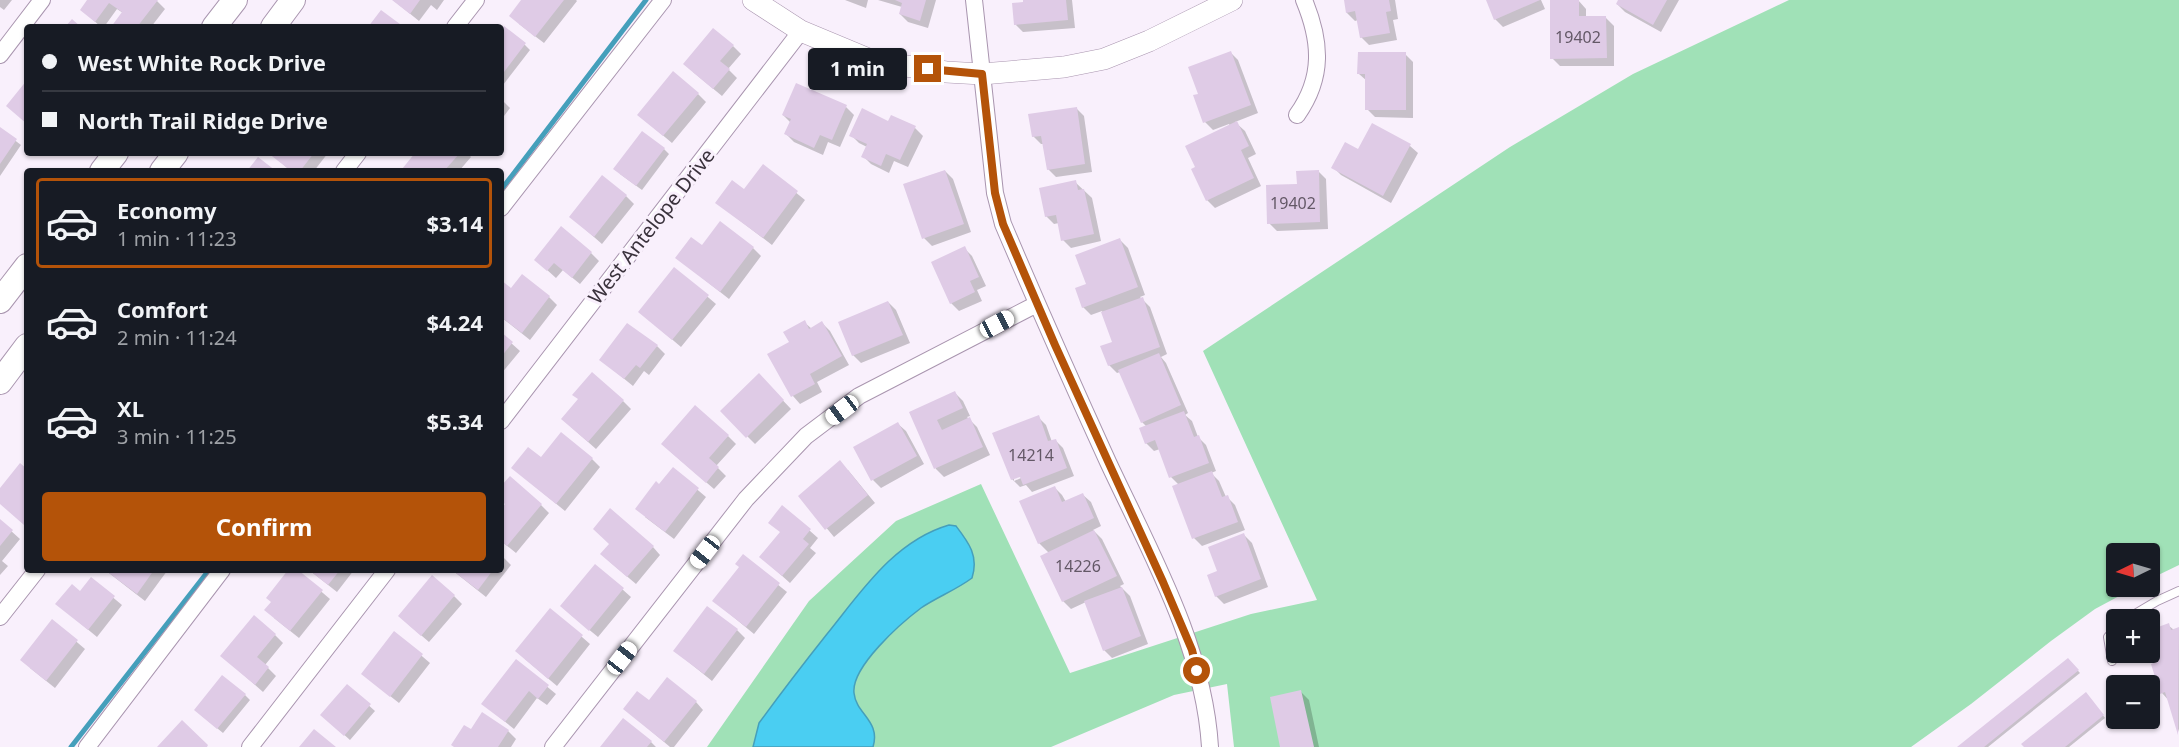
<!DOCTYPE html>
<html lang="en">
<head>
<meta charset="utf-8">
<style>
  :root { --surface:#171b24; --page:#242831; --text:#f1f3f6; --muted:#9ea1a6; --line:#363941; --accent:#b45309 }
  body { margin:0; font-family:"Noto Sans",sans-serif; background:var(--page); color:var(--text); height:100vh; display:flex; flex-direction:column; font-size:22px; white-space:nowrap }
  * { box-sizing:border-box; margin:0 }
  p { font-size:20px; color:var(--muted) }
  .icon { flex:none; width:33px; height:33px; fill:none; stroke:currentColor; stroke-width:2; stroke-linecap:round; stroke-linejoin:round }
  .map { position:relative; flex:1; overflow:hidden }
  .panel { position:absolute; left:24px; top:168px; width:480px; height:405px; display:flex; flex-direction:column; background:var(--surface); border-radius:6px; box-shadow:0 2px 4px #0004 }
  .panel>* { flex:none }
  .banner { position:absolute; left:24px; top:24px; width:480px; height:132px; border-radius:6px; box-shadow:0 2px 4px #0004; display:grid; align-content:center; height:132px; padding:0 18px; background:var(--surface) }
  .needle { width:39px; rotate:265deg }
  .fabs { position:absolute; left:2106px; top:543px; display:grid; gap:12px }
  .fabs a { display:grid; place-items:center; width:54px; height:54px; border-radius:6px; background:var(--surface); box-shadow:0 2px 4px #0004; font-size:30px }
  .end { position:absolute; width:27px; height:27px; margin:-14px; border:8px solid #b45309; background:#fff; box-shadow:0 0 0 3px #fff }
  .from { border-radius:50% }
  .bubble { position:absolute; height:42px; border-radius:6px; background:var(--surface); box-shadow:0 2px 4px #0004; font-size:20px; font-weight:700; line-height:42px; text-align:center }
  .car { position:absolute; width:18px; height:36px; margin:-18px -9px; border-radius:8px; box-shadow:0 0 4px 2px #0007; background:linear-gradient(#fff 24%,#345 0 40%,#fff 0 76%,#345 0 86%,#fff 0) }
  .banner b { display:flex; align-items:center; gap:21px; height:57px; font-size:22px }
  .banner b+b { border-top:2px solid var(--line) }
  .banner i { width:15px; height:15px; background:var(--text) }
  ul { padding:10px 0 0; list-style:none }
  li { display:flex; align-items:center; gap:18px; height:90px; margin:0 12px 9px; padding:0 6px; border:3px solid transparent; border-radius:6px }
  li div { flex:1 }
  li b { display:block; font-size:22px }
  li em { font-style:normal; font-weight:700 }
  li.on { border-color:var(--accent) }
  li>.icon { width:54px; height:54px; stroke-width:1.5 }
  .button { display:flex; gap:12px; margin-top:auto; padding:12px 18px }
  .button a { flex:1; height:69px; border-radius:6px; background:var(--accent); color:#fff; font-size:24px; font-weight:700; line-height:69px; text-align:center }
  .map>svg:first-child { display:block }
  .green { fill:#a0e1b7 }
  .water { fill:#4acef2; stroke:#459fbb; stroke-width:1.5 }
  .shadow { fill:#0003; fill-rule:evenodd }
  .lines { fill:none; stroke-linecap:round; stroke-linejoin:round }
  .stream { stroke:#459fbb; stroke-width:5 }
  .building { fill:#dfcbe6 }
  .service-casing { stroke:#a995af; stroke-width:10 }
  .minor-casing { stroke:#a995af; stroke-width:18 }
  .tertiary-casing { stroke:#a995af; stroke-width:22 }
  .secondary-casing { stroke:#a995af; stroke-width:26 }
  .service { stroke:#fff; stroke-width:8 }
  .minor { stroke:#fff; stroke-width:16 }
  .tertiary { stroke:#fff; stroke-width:21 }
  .secondary { stroke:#fff; stroke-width:24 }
  .route { stroke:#b45309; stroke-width:8 }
  .labels { text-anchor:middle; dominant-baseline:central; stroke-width:6; stroke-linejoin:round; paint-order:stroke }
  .number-label { font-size:16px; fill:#635866 }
  .street-label { font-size:20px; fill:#3a323c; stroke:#f9f0fc }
</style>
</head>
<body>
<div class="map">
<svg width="2179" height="747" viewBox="0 0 2179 747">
  <rect width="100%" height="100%" fill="#f9f0fc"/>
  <path class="green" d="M1789,0H2179V565L2150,579V554H2116V586L2136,587L2095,609L2051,641L1971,704L1911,747H1234L1227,684L1174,695L1051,747H707L809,601L896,521L981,484L1070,673L1251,614L1317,600L1203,351L1510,147L1633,74Z"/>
  <path class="water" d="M949,525L956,526C969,543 979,556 972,578C956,590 937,597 921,608C901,623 851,667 854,693C856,714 881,721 873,747H753L759,723C781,693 804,663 827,634C861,592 894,541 949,525Z"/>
  <path class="shadow" d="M0,0H12L4,10L0,7Z
    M89,0H156L165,9L151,27H113L123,13L117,9L104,27H101L82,10Z
    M393,0H444L437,10L431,5L419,21Z
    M523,0H576L577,1L544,43L519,24Z
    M845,0H868L866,8Z
    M878,0H936L928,28L908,22L900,14L902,7Z
    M1025,0H1072L1075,28L1023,32L1015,24L1025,4Z
    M1345,0H1395L1398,19L1393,20L1397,40L1369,45L1361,37L1358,20L1355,21L1347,13Z
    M1487,0H1541L1545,9L1503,27L1495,19Z
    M1578,0L1586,9V18H1606L1614,26V66H1560L1552,58Z
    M1620,0H1679L1661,32L1625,12L1617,4Z
    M501,32L525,45L530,50L503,85L501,83Z
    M733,46L741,54L728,69L737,78L722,96L693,72Z
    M1230,52L1238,60L1258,113L1235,122L1245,131L1256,154L1248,158L1261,186L1215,208L1207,200L1230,126L1229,124L1213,130L1205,122Z
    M1405,54L1413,62V118L1375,117L1367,109V81L1359,74Z
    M698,94L706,102L672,143L647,122Z
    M501,99L510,108L501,120Z
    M846,107L854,115L840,147L828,142L823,155L794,142L786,134L791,123L783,115Z
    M1076,108L1084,116L1092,172L1056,177L1048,169L1044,144H1041L1033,136Z
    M889,123L915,128L923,136L908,167L894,161L889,173L871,164L863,156L867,147L859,143L851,135Z
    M0,129L21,145L0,176Z
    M1410,146L1418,153L1391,203L1341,175L1333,167L1358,151Z
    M664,149L669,154L642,190L620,174Z
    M270,153H328L314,171H291Z
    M417,153H467L471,157L459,171H407Z
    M763,166L805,200L772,245L717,203L745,191Z
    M945,171L953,179L971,232L932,246L924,238Z
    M1318,171L1326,179L1328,229L1277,231L1269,223L1298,185Z
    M1075,182L1092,198L1101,241L1071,248L1063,240L1059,223L1054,224L1046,216Z
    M626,196L634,204L602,244L571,217Z
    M1120,240L1128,248L1145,295L1140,297L1150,307L1167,354L1161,357L1166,363L1188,413L1185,415L1192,421L1198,437L1206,445L1216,471L1211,473L1219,481L1226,497H1227L1235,505L1245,530L1202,546L1194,538L1179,485L1171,477L1160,449L1154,451L1146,443L1147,427L1142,422L1120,372L1117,373L1109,365L1114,342L1102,311L1091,315L1083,307L1088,285Z
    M702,247L753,248L761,256L729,299L677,258Z
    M964,248L972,256L986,286L977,290L982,301L959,311L951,303Z
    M591,253L599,261L580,284L563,270L556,278L536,260Z
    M675,269L716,304L681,347L648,319Z
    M501,283L511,290L549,297L557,305L530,340L501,317Z
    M888,302L896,310L910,343L861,363L853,355Z
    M804,322L812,329L822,323L830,331L849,365L817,382L822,392L800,404L793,396L791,343Z
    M501,334L520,351L501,374Z
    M657,346L665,354L649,375L644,371L633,386L601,360Z
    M759,375L791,409L755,444L722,411Z
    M955,393L963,401L970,416L967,417L977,427L990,455L944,477L936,469L910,413Z
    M623,401L631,409L596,449L571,427Z
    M1038,417L1046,425L1052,442L1055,440L1063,448L1074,476L1032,492L1026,485L1020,487L1012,479ZM1028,475L1014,481V477Z
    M898,424L906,431L924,464L881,488L873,480Z
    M728,436L736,444L716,466L726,476L714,489L671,452Z
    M541,459H592L600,467L565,511L521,475Z
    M673,469L706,497L674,539L645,517L660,486Z
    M848,470L875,503L834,537L800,496Z
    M1054,487L1062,495L1066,502L1083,495L1091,502L1101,526L1093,530L1102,539L1124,584L1120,586L1130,596L1148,644L1112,658L1104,650L1086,602L1071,609L1063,601L1042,556L1049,553L1039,543Z
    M501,488L541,505L549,513L516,553L501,541V511L507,505L501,500Z
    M783,507L818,538L810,548L816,553L790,583L761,557L781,533Z
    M0,521L20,539L2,561L8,566L0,575Z
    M1244,535L1252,543L1268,587L1224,604L1216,596L1219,572Z
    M653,547L660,555L636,584L610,562Z
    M501,555L511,565L486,597L452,570H501Z
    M743,557L787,592L754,634L714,601L741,568Z
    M596,566L631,597L598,637L570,614Z
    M105,570H166L167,571L145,601Z
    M290,570H296L330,599L299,638L274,618Z
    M309,570H354L337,592Z
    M92,580L122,605L97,637L57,604L80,593Z
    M454,596L462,604L429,642L408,624Z
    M551,610L590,644L557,686L525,659Z
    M52,621L85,649L55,688L30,668Z
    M2168,625L2174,630L2179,629V732L2170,702L2155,685L2160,662L2157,651L2153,653L2150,650V632Z
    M737,630L745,638L712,681L675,651Z
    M395,633L430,663L399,703L371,681Z
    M275,635L283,643L265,665L276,676L263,692L222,656Z
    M2068,660L2080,673L1988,747H1959Z
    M516,661L556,694L547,705L537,698L514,729L483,704Z
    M347,686L375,711L350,740L322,715Z
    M1301,692L1309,700L1319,747H1282Z
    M2086,694L2105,718L2069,747H2026Z
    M245,695L250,700L223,733L201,715Z
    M649,702H696L703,710L674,747H670L625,709Z
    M483,714L508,731L516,739L511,747H455L472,731Z
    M623,720L651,742L656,747H602Z"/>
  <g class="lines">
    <path class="stream" d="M501,190L646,0
      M71,747L209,570"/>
  </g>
  <path class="building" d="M87,0H158L137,27H111L122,12L109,3L95,22L80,10Z
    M392,0H420L410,14Z
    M521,0H564L535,37L509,16Z
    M926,0L920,21L899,14L902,3L895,0Z
    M1023,0H1066L1068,20L1014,25L1012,3L1023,2Z
    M1344,0H1389L1391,11L1386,12L1390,33L1360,38L1355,11L1346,13Z
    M1486,0H1540L1494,20Z
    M1550,0H1579V16H1606L1607,58L1550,59Z
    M1618,0H1667L1653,25L1616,4Z
    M381,10L404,27H368Z
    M72,19L81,27H65Z
    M504,26L526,43L501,76V29Z
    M713,28L734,45L720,61L730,69L713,89L683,64Z
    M1231,51L1251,105L1203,123L1193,95L1198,94L1188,67Z
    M1358,52H1406V110H1365V74H1357Z
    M673,71L699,93L663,136L637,115Z
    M27,80V124L6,106Z
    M796,83L847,105L832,140L820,135L814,148L784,134L791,119L782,115Z
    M1077,107L1085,164L1047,170L1041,136L1032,137L1028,114Z
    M862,108L888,121L891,115L916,126L900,160L886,154L881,166L861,157L867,144L849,136Z
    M1237,121L1249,146L1241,150L1254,178L1206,201L1191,169L1195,167L1185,146Z
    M1372,123L1411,144L1383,196L1331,168L1345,142L1358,149Z
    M0,127L17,139L0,164Z
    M642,131L665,148L636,186L613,169Z
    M268,153H314L300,171H291Z
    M415,153H460L444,171H405L402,169Z
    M258,157L276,171H247Z
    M763,164L798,191L763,238L715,203L732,180L744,189Z
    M945,170L964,224L922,239L903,184Z
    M1319,170L1320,222L1267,224L1266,185L1297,184L1296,171Z
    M602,175L627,195L594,237L569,217Z
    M1076,180L1078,190L1084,189L1094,234L1061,241L1056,215L1045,217L1039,188Z
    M720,221L754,247L720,292L675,258L691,237L702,245Z
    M561,226L592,252L572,278L554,263L547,271L534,260Z
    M1120,238L1138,287L1082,308L1075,288L1086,284L1075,255Z
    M965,246L979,277L970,281L975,292L950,304L931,262Z
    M674,267L709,295L672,340L638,312Z
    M522,274L550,296L522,333L501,317V280L511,288Z
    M1143,297L1160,347L1108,366L1100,346L1112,342L1101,312Z
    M888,301L903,335L852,356L838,322Z
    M805,320L809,329L822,321L842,356L810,374L815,384L791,397L767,354L789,342L783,332Z
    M627,323L658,345L640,368L636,365L624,379L599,360Z
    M501,332L513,342L501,357Z
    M1159,353L1181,405L1141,423L1118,370Z
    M592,372L624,400L588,442L561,419L578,399L572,395Z
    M759,373L784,400L746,438L720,411Z
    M955,391L963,408L937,420L942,430L970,417L983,447L934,469L909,412Z
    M695,405L729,435L709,458L719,467L706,483L661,444Z
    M1184,411L1194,437L1199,435L1209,463L1169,478L1155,440L1145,444L1139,428Z
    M1039,415L1048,441L1056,439L1067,468L1023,485L1020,477L1011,480L992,433Z
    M898,422L917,456L871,481L853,447Z
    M561,432L593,458L556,504L511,468L528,447L541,457Z
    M840,460L868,495L825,530L798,496Z
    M20,463L27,469V522L24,525L0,504V488Z
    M673,467L699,488L665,532L635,509L656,481L659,484Z
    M1212,471L1222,497L1228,495L1238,522L1192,539L1172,486Z
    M510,476L542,504L507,546L501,541V509L505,504L501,501V486Z
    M1055,486L1062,502L1083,493L1094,518L1038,544L1019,501Z
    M782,505L811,529L803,539L809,544L782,576L759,557L780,532L768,523Z
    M610,508L654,546L627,577L600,554L609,544L593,529Z
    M0,519L13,530L0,546Z
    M1094,530L1117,576L1062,602L1040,556Z
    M1244,533L1261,579L1215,597L1207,575L1217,571L1208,547Z
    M743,554L780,583L746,627L712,601L739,567L735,564Z
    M595,564L624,588L589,631L560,606Z
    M105,570H154L137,594Z
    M288,570H298L323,590L290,631L264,610L271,602L266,598Z
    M309,570H340L328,585Z
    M452,570H493L478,590Z
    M432,575L455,595L421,636L398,616Z
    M91,577L115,596L88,630L55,604L72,584L80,591Z
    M1122,587L1141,636L1103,651L1084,601Z
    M707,606L738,629L704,674L673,651Z
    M550,608L583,635L548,679L515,651Z
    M254,615L276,634L257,657L269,667L255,685L220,656Z
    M52,619L78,640L46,681L20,660Z
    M2169,623L2171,630L2179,627L2178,735L2165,692L2160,694L2157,685L2153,686L2151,678L2155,677L2151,664L2158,661L2152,642L2150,643V630Z
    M394,631L423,654L390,697L361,674Z
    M2068,658L2079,670L1984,747H1957Z
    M516,659L549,685L538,699L529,691L505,722L481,704Z
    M222,675L246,694L217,729L194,710Z
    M667,677L697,701L664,742L623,709L637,691L649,700Z
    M347,684L371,704L344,736L320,715Z
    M1301,690L1314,747H1280L1270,697Z
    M2086,692L2104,715L2065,747H2024L2021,744Z
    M482,712L509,730L498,747H454L451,745L464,725L471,729Z
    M623,718L652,741L647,747H600Z
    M182,720L208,745L207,747H157Z
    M314,729L336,747H299Z"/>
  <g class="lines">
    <g class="service-casing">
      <path id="service" d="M2125,620L2157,601L2179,591
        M2112,661L2108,637L2116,628"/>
    </g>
    <g class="minor-casing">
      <path id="minor" d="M974,0L995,193L1003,224C1037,304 1072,383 1108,462C1150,552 1204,646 1210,747
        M455,27L476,0
        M0,55L42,0
        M1297,115C1324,77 1321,41 1304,0
        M344,171L358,153
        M501,208L663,0
        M501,421L801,31
        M0,617L37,570
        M87,747L222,570
        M250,747L387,570
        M553,747L746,499L806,436L859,396L1037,304"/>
    </g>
    <g class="tertiary-casing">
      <path id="tertiary" d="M753,0L801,31L873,61L946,72L982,74L1064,67L1104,59L1149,41L1232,0"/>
    </g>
    <g class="secondary-casing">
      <path id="secondary" d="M214,27L235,0
        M273,27L293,0
        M102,171L116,153
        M162,171L176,153
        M0,301L27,266
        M0,382L27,346"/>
    </g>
    <use href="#service" class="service"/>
    <use href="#minor" class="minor"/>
    <use href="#tertiary" class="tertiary"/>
    <use href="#secondary" class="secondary"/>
  </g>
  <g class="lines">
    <path class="route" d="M928,69L982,74L995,193L1003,224L1055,345L1163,582L1192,650L1197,671"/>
  </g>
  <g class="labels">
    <g class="number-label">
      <text x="1578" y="37">19402</text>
      <text x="1293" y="203">19402</text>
      <text x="1031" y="455">14214</text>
      <text x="1078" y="566">14226</text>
    </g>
    <g class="street-label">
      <text transform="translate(651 226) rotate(-52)">West Antelope Drive</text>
    </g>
  </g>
</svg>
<div class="fabs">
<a><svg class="needle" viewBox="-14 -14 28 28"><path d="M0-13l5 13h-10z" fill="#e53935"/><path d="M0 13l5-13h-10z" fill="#9ea1a6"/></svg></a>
<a>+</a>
<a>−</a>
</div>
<i class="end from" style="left:1197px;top:671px"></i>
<i class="end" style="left:928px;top:69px"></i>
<div class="bubble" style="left:808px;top:48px;width:99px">1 min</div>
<i class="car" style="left:997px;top:324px;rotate:62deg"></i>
<i class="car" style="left:842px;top:410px;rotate:233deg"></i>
<i class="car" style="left:705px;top:552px;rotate:218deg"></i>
<i class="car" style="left:622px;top:658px;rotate:38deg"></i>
<div class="banner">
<b><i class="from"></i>West White Rock Drive</b>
<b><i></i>North Trail Ridge Drive</b>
</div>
<section class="panel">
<ul>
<li class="on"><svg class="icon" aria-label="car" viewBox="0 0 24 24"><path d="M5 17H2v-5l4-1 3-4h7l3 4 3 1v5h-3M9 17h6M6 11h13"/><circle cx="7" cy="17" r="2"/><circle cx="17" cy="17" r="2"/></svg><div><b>Economy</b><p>1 min · 11:23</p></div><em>$3.14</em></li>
<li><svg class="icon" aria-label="car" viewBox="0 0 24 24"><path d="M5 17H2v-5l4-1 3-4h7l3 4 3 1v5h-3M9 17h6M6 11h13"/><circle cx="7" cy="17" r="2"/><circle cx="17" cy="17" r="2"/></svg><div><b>Comfort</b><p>2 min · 11:24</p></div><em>$4.24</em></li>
<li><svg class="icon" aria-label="car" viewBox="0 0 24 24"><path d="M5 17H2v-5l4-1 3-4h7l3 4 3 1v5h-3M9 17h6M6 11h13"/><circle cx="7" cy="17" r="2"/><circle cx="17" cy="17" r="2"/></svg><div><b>XL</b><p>3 min · 11:25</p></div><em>$5.34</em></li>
</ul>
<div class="button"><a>Confirm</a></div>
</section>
</div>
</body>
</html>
